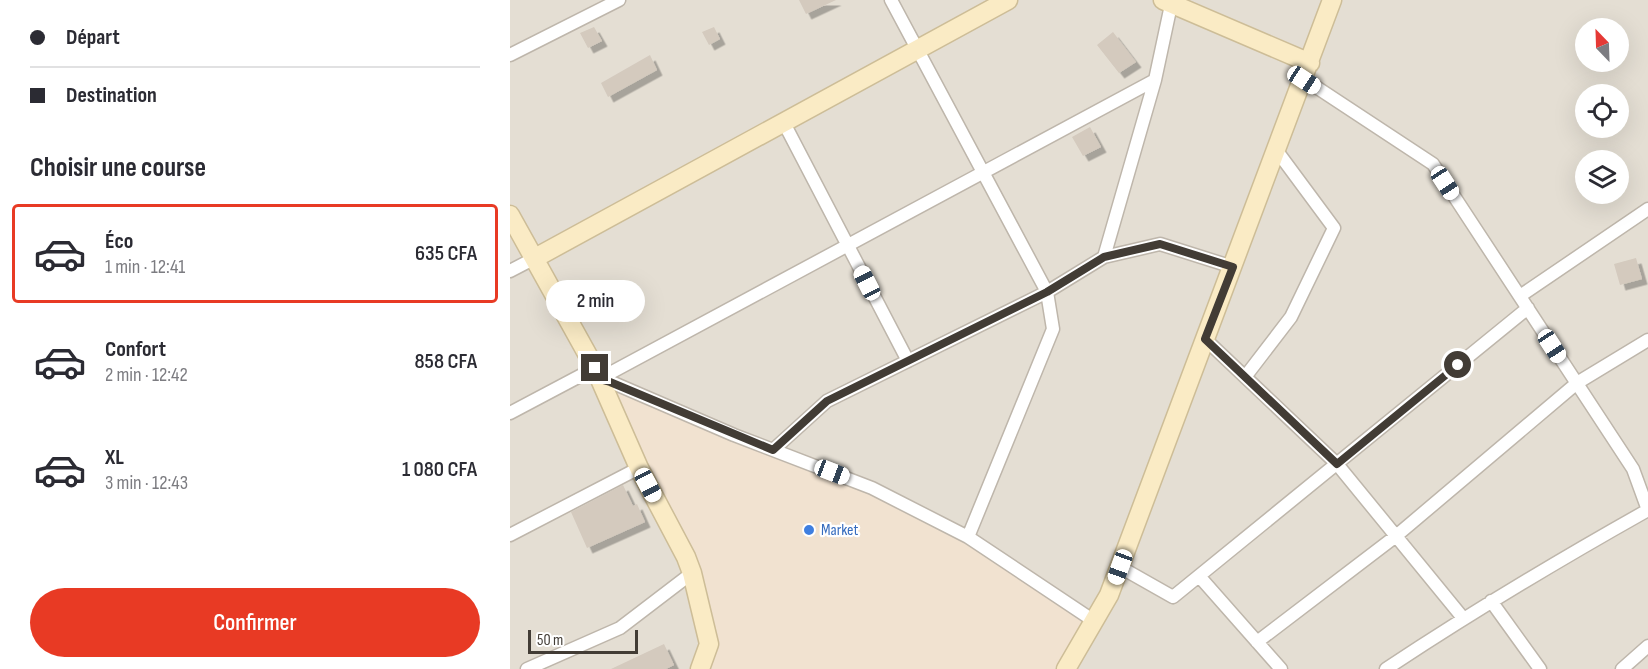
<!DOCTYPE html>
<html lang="fr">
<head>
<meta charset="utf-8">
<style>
  :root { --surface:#fff; --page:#f7f7f7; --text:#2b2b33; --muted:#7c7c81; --line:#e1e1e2; --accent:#e83a24 }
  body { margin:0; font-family:"Sofia Sans Condensed",sans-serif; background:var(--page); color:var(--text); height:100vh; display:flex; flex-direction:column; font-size:22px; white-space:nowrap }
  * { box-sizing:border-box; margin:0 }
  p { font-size:20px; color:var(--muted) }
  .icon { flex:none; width:33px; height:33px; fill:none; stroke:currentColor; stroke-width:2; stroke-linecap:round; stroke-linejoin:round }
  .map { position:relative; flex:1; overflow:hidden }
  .side { display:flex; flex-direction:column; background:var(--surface); width:510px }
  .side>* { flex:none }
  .banner { display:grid; align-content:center; height:132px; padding:0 30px; background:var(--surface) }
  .needle { width:39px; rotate:337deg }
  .tools { position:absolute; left:1065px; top:18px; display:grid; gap:12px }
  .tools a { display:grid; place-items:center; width:54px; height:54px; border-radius:50%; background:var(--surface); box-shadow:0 6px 24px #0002; font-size:30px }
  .scale { position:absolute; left:18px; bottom:15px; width:110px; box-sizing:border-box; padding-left:6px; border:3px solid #423c35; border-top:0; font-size:16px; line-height:21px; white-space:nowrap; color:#423c35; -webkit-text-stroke:4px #fff; paint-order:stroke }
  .end { position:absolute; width:27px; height:27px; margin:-14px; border:8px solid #423c35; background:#fff; box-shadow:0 0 0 3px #fff }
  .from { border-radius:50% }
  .bubble { position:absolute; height:42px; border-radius:21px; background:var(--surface); box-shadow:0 6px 24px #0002; font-size:20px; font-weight:600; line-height:42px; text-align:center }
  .car { position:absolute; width:18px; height:36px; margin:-18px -9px; border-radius:8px; box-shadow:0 0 4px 2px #0007; background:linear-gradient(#fff 24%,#345 0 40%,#fff 0 76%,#345 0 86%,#fff 0) }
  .banner b { display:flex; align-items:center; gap:21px; height:57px; font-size:22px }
  .banner b+b { border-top:2px solid var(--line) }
  .banner i { width:15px; height:15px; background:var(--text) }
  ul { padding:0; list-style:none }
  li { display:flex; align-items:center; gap:18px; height:99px; margin:0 12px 9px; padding:0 18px; border:3px solid transparent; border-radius:6px }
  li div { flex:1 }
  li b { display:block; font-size:22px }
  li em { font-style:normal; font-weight:600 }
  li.selected { border-color:var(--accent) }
  li>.icon { width:54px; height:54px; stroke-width:1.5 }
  h2 { padding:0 30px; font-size:27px; line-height:72px }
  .action { display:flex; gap:12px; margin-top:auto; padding:12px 30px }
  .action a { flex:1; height:69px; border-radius:36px; background:var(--accent); color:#fff; font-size:24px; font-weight:600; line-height:69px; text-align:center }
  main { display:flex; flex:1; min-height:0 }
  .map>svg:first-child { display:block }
  .residential { fill:#e4ded3; fill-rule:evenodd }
  .commercial { fill:#f1e2d0 }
  .building { fill:#d4cabe; filter:url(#shadow) }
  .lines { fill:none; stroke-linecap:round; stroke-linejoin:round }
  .street-casing { stroke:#beb6ab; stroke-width:15 }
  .secondary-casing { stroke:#cdbd97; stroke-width:21 }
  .street { stroke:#fff; stroke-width:12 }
  .secondary { stroke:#faebc5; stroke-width:18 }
  .route { stroke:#423c35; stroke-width:8 }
  .shop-dot { fill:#3f7fe0; stroke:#fff; stroke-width:2 }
  .labels { text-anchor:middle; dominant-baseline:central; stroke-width:4.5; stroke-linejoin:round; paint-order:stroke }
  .shop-label { font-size:16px; fill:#366cbe; stroke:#fff; text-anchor:start }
</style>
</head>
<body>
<main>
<section class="side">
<div class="banner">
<b><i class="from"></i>Départ</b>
<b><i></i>Destination</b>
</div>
<h2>Choisir une course</h2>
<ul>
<li class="selected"><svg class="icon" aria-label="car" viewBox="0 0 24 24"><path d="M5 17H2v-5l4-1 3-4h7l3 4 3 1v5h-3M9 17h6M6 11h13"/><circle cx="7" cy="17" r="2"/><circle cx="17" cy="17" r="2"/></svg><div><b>Éco</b><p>1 min · 12:41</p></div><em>635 CFA</em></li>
<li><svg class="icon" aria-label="car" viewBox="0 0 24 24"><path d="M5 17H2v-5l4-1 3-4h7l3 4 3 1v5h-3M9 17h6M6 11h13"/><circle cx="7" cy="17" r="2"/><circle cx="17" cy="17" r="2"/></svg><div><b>Confort</b><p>2 min · 12:42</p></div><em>858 CFA</em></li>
<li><svg class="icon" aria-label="car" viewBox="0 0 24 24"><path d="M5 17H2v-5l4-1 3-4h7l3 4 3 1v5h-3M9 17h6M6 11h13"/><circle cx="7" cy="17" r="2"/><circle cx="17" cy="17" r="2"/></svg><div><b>XL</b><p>3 min · 12:43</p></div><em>1 080 CFA</em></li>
</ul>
<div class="action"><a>Confirmer</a></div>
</section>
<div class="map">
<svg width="1138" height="669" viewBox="0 0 1138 669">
  <defs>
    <filter id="shadow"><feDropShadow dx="5.5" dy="5.5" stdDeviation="0" flood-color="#0004"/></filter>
  </defs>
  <rect width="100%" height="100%" fill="#f0ece4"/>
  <path class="residential" d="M0,0H1138V669H0ZM1076,28H1108V62H1076ZM1076,94H1108V128H1076ZM1076,160H1108V194H1076Z"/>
  <path class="commercial" d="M98,385L368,491L584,621L556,669H189L199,644L183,568Z"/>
  <path class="building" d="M289,0H326L296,14Z
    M84,27L92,41L78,48L70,33Z
    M204,27L210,39L199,45L192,32Z
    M603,32L626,62L609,73L587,45Z
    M140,55L147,70L98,97L91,83Z
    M580,127L591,147L573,156L562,137Z
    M1126,258L1132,279L1110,285L1104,264Z
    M113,485L123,506L127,504L135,522L77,548L61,512Z
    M154,644L164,665L156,669H101Z"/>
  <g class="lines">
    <g class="street-casing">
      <path id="street" d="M381,0L537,292L543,329L458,537
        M0,55L109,0
        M794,79L923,164L1123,469L1138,510
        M274,123L398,361
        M594,257L650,244L723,267
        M0,271L25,258
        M1010,296L1138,209
        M695,339L827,464L953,618
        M735,377L781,317L824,228L767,151
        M89,379L645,80
        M89,379L101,382L224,435L362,488L458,537L584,621
        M0,413L85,368
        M263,450L317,401L537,292L594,257L645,80L661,5
        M0,535L129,468
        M610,567L663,597L1018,308
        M689,576L771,669
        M981,601L1030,669
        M747,642L886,536L1067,383L1138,340
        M17,669L110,628L182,573
        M876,669C962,612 1049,560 1138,510
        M1112,669L1138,646"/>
    </g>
    <g class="secondary-casing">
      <path id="secondary" d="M653,0L800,63
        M0,215L85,368L129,468L176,557L182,573L199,644L190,669
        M25,258L498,0
        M556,669L599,595L822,0"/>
    </g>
    <use href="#street" class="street"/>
    <use href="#secondary" class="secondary"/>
  </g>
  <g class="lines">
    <path class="route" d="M85,368L89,379L100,382L263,450L317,401L537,292L594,257L650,244L723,267L695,339L827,464L948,365"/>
  </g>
  <circle class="shop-dot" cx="299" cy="530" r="6"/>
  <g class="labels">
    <g class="shop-label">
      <text x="311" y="530">Market</text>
    </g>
  </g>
</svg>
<div class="tools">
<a><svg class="needle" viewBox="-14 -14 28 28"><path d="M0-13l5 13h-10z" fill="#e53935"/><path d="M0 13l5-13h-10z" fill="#7c7c81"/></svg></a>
<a><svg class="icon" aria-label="locate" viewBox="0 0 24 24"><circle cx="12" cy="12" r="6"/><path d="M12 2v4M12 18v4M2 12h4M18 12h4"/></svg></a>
<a><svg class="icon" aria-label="layers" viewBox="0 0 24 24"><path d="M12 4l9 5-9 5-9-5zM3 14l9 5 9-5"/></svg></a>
</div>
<div class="scale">50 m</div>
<i class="end from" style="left:948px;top:365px"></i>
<i class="end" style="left:85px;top:368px"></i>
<div class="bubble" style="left:36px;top:280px;width:99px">2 min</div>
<i class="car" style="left:794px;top:80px;rotate:123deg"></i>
<i class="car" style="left:935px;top:183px;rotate:147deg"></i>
<i class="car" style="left:357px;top:283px;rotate:333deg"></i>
<i class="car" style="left:1042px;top:346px;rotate:147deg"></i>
<i class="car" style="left:322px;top:472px;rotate:111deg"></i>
<i class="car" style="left:138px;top:485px;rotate:152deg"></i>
<i class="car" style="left:610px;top:567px;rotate:200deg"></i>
</div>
</main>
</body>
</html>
